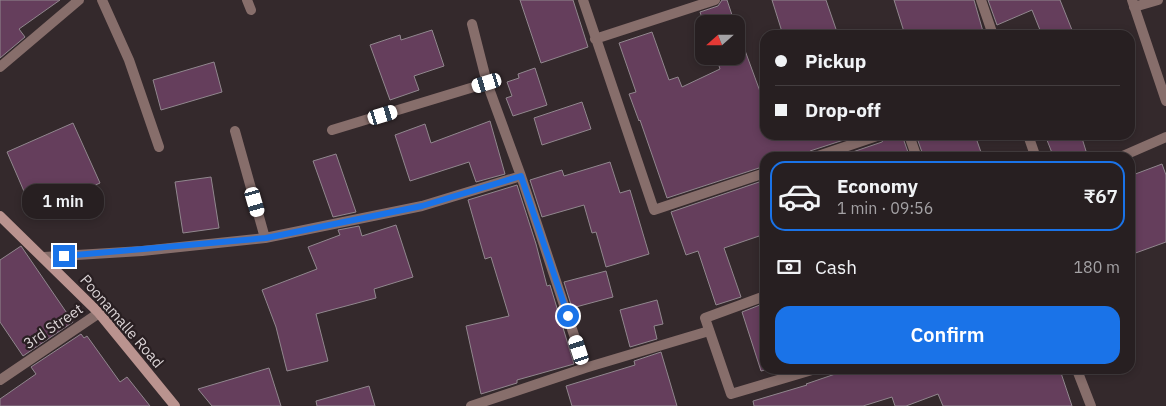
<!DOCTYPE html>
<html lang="en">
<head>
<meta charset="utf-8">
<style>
  :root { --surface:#271f21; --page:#332c2e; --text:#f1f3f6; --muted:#a4a2a5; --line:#433d3f; --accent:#1a73e8 }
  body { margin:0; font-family:"IBM Plex Sans",sans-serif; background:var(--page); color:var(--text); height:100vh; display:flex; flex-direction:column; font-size:19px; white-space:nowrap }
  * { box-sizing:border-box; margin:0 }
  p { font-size:16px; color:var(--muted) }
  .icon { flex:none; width:28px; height:28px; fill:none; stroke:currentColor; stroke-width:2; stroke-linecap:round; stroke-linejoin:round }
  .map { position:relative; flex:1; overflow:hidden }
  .details { position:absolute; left:760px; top:152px; width:375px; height:222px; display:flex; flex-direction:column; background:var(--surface); border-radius:15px; box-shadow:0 2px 8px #0003,0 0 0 1px var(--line) }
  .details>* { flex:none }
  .hud { position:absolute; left:760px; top:30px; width:375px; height:110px; border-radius:15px; box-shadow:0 2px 8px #0003,0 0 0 1px var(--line); display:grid; align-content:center; height:110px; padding:0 15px; background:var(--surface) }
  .needle { width:32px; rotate:249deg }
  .fabs { position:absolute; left:695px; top:15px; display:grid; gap:10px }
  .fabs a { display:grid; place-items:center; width:50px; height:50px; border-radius:10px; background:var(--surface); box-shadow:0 2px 8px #0003,0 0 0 1px var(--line); font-size:25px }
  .end { position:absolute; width:22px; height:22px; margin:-11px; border:6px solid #1a73e8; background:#fff; box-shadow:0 0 0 2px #fff }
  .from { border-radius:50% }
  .bubble { position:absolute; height:35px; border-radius:15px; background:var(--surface); box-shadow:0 2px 8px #0003,0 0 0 1px var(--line); font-size:16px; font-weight:600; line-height:35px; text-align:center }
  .car { position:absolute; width:15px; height:30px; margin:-15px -8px; border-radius:6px; box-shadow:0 0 4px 1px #0007; background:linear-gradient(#fff 24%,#345 0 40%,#fff 0 76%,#345 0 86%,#fff 0) }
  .hud b { display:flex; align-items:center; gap:18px; height:48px; font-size:19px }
  .hud b+b { border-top:1px solid var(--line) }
  .hud i { width:12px; height:12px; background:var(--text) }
  ul { padding:9px 0 0; list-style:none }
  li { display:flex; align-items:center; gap:15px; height:70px; margin:0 10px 8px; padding:0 5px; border:2px solid var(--line); border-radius:15px }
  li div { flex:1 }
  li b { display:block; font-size:19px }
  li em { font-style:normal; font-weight:600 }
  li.selected { border-color:var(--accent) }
  li>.icon { width:45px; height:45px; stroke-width:1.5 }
  .pay { display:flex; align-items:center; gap:12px; height:55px; padding:0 15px; font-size:19px }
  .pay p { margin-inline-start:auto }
  .primary-button { display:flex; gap:10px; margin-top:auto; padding:10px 15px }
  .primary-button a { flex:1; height:58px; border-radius:15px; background:var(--accent); color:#fff; font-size:20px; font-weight:600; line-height:58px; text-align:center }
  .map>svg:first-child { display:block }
  .building { fill:#653e5c; stroke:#91878e }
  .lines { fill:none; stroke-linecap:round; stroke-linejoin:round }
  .street { stroke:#876e6b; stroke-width:10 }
  .secondary { stroke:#ba938f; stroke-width:10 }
  .route { stroke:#1a73e8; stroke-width:6 }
  .labels { text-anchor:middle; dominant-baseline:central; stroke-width:4.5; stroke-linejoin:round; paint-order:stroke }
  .street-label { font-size:15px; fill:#dad3d5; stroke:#291f22 }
</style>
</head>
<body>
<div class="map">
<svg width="1166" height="406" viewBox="0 0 1166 406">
  <rect width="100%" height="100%" fill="#34292c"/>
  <path class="building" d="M0,0H60L19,29L25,37L0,58Z
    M520,0H573L588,47L541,63Z
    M722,0H727L735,24H704L700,12L718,6Z
    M772,0H826L838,35H783Z
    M894,0H974L984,35H905Z
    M988,0H1060L1074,35H1042L1032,10L997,25Z
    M736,26L765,105V135H859L810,151L805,158H765V166L667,198L640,120L639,121L629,94L636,92L619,43L652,32L669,80L678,77L682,87L720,69L716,56H736Z
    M432,30L444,66L414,76L419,90L390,100L370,45L400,35L401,40Z
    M214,62L222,92L161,110L153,80Z
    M535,68L547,105L513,116L506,98L512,96L507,82L519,78L518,74Z
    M582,102L591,129L542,145L534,118Z
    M490,121L505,174L476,182L469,162L410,181L395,135L425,124L431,143Z
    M73,123L100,183L33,212L7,152Z
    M887,135H902L910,158H835L882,142Z
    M916,135H975L983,158H924Z
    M1045,135H1081L1086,151L1068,158H1054Z
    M336,154L356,212L333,217L313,161Z
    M610,162L620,193L630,190L649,254L606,267L596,232L592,233L584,205L542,217L530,180L562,170L564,176Z
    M1162,164L1166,175V242L1130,255V176Z
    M211,177L219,228L183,233L175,182Z
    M765,180V234L724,248L741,297L716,305L698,251L686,255L671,212Z
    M517,185L536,244L547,286L550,285L574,364L517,380V383L481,394L466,326L509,316L491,257L485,259L468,200Z
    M396,225L413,277L374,289L376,298L316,314L328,361L287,371L276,327L262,290L317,269L308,247L340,235L338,230L359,226L362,236Z
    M21,246L73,322L23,356L0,322V260Z
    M606,271L613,297L572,308L564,282Z
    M657,300L663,324L654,326L657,339L630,347L620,310Z
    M765,303V370L761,371L742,312Z
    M81,334L84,338L87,336L120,382L127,377L150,406H0V399L36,374L31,367Z
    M661,352L677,406H572L566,386L635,365L634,361Z
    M269,368L281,406H212L198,389Z
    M847,370H1060L1072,406H943L938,394L906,406H895L892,397L863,406H754L753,401L807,385L806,384Z
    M369,386L375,406H317L316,401Z"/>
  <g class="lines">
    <path class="street" d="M102,0L129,60L159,147
      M247,0L251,10
      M583,0L654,210L765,173
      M981,0L993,35
      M1132,0L1166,101
      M1134,7L1158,0
      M472,24L487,83
      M595,39L715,0
      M0,67L79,0
      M332,130L487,83L521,176L585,368
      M235,131L265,238
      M909,135L917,158
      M1028,135L1036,158
      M812,158L880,135
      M1118,158L1166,137
      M44,257L142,251L265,238L422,206L521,176
      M765,296L705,318L731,394L812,370
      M1077,370L1091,406
      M0,380L99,313
      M471,406L585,368L709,331"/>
    <path class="secondary" d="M0,216L99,313L175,406"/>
  </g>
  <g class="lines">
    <path class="route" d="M64,256L266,238L422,206L521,176L568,316"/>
  </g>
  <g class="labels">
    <g class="street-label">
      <text transform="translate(122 321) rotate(49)">Poonamalle Road</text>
      <text transform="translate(53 326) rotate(-34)">3rd Street</text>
    </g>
  </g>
</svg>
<div class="fabs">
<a><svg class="needle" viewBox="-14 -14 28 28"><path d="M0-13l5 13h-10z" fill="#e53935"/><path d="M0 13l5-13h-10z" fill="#a4a2a5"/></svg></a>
</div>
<i class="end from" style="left:568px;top:316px"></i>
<i class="end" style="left:64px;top:256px"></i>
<div class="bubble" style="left:22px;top:184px;width:82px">1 min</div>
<i class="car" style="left:487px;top:83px;rotate:253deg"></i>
<i class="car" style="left:383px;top:115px;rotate:73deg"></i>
<i class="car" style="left:255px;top:202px;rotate:164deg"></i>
<i class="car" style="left:579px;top:350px;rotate:342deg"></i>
<div class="hud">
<b><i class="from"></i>Pickup</b>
<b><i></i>Drop-off</b>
</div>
<section class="details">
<ul>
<li class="selected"><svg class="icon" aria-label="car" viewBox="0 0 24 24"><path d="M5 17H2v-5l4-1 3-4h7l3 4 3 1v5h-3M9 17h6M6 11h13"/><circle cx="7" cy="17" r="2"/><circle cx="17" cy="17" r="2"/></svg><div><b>Economy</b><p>1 min · 09:56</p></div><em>₹67</em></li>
</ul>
<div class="pay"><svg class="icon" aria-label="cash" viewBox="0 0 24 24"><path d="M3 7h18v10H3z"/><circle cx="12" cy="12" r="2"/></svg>Cash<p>180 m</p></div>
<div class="primary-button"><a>Confirm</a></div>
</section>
</div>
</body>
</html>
